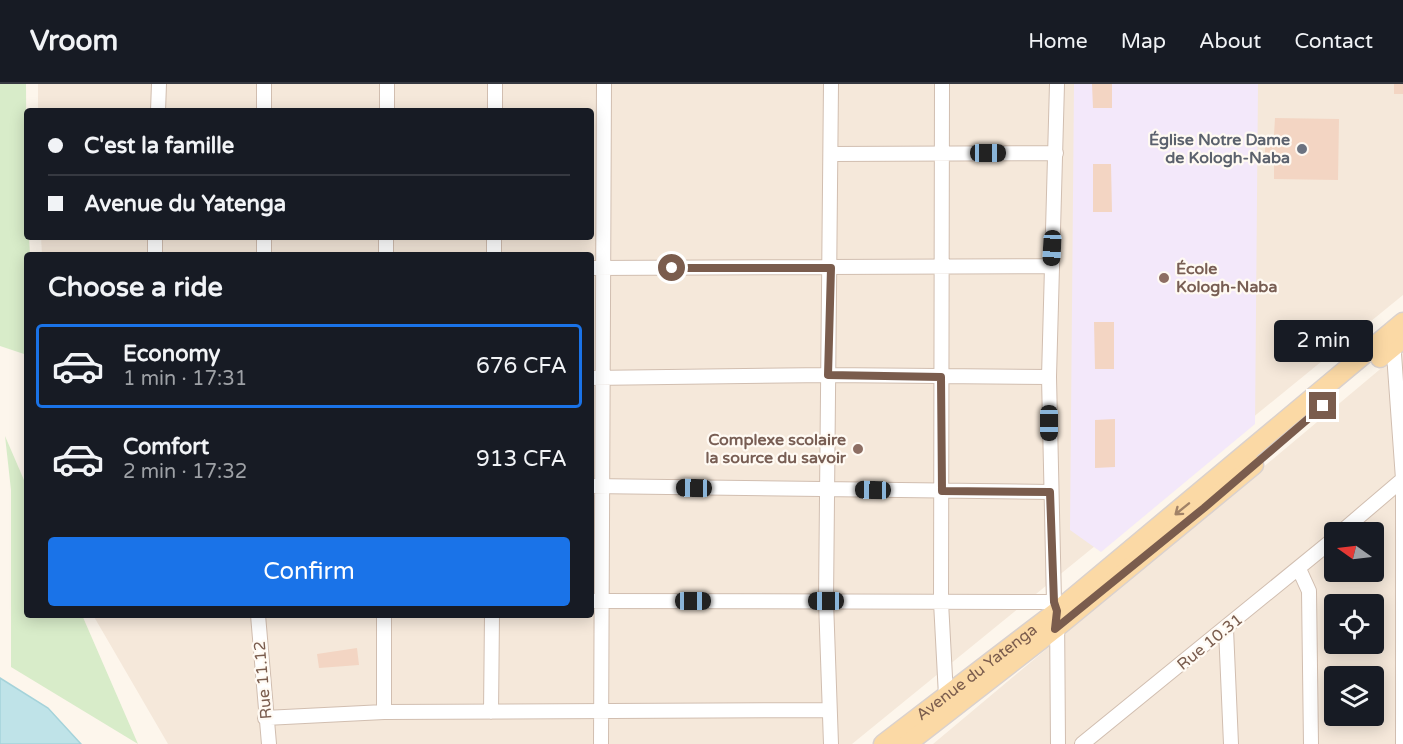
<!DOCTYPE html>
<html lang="en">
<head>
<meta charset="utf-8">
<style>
  :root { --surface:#171b24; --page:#242831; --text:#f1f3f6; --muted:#9ea1a6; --line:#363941; --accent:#1a73e8 }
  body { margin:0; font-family:"Varela Round",sans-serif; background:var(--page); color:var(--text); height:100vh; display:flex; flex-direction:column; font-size:22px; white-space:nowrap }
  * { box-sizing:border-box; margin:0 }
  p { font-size:20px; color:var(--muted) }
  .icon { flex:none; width:33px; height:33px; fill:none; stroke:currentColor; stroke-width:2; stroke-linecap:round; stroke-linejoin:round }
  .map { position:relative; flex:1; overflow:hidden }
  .side { position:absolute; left:24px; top:168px; width:570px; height:366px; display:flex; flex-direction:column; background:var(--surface); border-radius:6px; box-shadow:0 3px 15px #0003 }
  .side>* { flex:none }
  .guide { position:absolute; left:24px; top:24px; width:570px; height:132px; border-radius:6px; box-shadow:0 3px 15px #0003; display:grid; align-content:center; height:132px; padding:0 24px; background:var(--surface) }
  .needle { width:39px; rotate:284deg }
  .controls { position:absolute; left:1324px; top:438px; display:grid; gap:12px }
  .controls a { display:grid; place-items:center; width:60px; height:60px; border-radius:6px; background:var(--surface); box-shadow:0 3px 15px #0003; font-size:30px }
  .end { position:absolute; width:27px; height:27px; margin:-14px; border:8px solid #7a5c4d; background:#fff; box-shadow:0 0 0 3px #fff }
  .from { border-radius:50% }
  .bubble { position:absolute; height:42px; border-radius:6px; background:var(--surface); box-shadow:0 3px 15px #0003; font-size:20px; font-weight:600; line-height:42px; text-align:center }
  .car { position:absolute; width:18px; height:36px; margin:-18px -9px; border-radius:8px; box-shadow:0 0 4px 2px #0007; background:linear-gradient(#222 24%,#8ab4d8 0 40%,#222 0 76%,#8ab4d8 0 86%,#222 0) }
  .guide b { display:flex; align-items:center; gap:21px; height:57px; font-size:22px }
  .guide b+b { border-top:2px solid var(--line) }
  .guide i { width:15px; height:15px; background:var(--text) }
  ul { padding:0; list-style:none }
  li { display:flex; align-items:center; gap:18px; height:84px; margin:0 12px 9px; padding:0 12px; border:3px solid transparent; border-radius:6px }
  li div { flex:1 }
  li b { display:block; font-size:22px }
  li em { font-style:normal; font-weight:600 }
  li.current { border-color:var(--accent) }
  li>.icon { width:54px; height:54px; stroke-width:1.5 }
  h2 { padding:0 24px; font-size:27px; line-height:72px }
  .button { display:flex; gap:12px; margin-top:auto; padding:12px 24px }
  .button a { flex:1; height:69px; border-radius:6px; background:var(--accent); color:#fff; font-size:24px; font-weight:600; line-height:69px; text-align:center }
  header { display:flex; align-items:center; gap:36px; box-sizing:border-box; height:84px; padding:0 30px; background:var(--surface); border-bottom:2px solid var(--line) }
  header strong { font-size:28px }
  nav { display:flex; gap:33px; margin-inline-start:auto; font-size:21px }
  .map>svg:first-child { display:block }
  .residential { fill:#f5e8da; fill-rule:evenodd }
  .education { fill:#f3e8fa }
  .green { fill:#d8ecc9 }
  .water { fill:#bfe3e8; stroke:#a5d3da; stroke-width:1.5 }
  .building { fill:#f3d5c3 }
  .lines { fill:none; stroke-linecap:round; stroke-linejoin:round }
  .minor-casing { stroke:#d1beb0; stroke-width:16 }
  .major-casing { stroke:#dad1cd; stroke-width:21 }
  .minor { stroke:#fff; stroke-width:14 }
  .major { stroke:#fbd9a5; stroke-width:18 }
  .oneway { stroke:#a18267 }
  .route { stroke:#7a5c4d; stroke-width:8 }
  .worship-dot { fill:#6b7280; stroke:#fffaf3; stroke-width:2 }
  .education-dot { fill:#8d6e63; stroke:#fffaf3; stroke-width:2 }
  .labels { text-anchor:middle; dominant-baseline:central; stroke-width:4.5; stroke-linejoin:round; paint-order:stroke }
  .worship-label { font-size:16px; font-weight:bold; fill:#5b616d; stroke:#fffaf3; text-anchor:end }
  .education-label { font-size:16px; font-weight:bold; fill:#785e54; stroke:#fffaf3; text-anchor:start }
  .street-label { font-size:16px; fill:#7a5c4d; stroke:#fffaf3 }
</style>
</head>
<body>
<header>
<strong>Vroom</strong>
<nav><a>Home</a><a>Map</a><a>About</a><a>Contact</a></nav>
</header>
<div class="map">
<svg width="1403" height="660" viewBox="0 0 1403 660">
  <rect width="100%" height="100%" fill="#fdf6ec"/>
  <path class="residential" d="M38,0H1403V211L852,660H168L93,531H591V171H42L41,153H591V27H38Z
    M1403,266V660H933ZM1335,448H1374V488H1335ZM1335,520H1374V560H1335ZM1335,592H1374V632H1335Z"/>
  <path class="education" d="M1074,0H1258L1255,340L1101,468L1070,446Z"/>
  <path class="green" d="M0,0H26L27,153H29L30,171H27V271L0,262Z
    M5,352L27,403V531H82L138,660L11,583V406Z"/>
  <path class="water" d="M0,594L48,624L81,660H0Z"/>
  <path class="building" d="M1092,0H1112V24H1093Z
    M1394,0H1403V10H1394Z
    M1275,34L1339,35L1338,96L1274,95V79L1265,71V60L1274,51Z
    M1093,80H1111L1112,128H1093Z
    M1094,238H1114V285H1095Z
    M1115,335V383L1095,384V336Z
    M357,564L359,581L319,584L317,570Z"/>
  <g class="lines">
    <g class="minor-casing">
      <path id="minor" d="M831,0L826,517L831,660
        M942,0L941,518L946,612
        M1057,0L1049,293L1054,518L1057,527L1058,660
        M158,27L159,0
        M264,27V0
        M387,27V0
        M495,27V0
        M831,70L1056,69
        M155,171V153
        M264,171V153
        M386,171V153
        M494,171V153
        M591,184L1051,182
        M1393,256L1403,395V660
        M591,294L828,291L1049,293
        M591,402L1050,408
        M1341,448L1403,395
        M1299,485L1309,507L1311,660
        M591,517L1054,518
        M258,531L269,660
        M1226,545L1231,660
        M384,628V531
        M491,628L492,531
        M265,634L384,628L829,626
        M601,660L604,0
        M1082,660L1335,454"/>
    </g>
    <g class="major-casing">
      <g id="major">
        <path d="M1380,274L1403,255"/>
        <path id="s1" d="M883,660L1057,527L1403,238"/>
        <path d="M907,660L1055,545L1254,381"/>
      </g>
    </g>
    <use href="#minor" class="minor"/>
    <use href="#major" class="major"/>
  </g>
  <defs><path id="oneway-shaft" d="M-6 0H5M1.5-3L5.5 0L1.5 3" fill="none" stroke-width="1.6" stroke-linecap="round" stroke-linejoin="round" transform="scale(1.5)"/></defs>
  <use class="oneway" href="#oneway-shaft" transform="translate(1182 425) rotate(141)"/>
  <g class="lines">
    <path class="route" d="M672,184H831L828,291L941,293L942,407L1050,408L1054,518L1057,527L1055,545L1204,424L1323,322"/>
  </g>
  <circle class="worship-dot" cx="1302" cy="65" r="6"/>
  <g class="education-dot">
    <circle cx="1164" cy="194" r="6"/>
    <circle cx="858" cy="365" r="6"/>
  </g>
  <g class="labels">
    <g class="worship-label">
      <text x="1290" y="56">Église Notre Dame<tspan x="1290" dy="18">de Kologh-Naba</tspan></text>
    </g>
    <g class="education-label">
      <text x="1176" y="185">École<tspan x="1176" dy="18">Kologh-Naba</tspan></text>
      <text x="846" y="356" text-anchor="end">Complexe scolaire<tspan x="846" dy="18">la source du savoir</tspan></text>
    </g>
    <g class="street-label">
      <text transform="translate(1210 558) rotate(-39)">Rue 10.31</text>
      <text stroke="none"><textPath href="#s1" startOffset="118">Avenue du Yatenga</textPath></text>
      <text transform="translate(263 596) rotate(-95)">Rue 11.12</text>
    </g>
  </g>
</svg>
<div class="controls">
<a><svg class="needle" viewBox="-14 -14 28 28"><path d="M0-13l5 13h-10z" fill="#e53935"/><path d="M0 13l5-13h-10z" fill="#9ea1a6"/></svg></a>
<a><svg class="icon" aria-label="locate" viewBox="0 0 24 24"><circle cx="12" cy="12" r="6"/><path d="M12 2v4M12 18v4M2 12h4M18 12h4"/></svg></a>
<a><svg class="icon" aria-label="layers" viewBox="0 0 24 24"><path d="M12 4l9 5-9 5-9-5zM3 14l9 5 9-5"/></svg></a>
</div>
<i class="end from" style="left:672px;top:184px"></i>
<i class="end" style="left:1323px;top:322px"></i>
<div class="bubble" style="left:1274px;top:236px;width:99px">2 min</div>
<i class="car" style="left:988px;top:69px;rotate:90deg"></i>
<i class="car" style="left:1052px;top:164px;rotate:183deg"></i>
<i class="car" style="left:1049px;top:339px;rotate:180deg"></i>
<i class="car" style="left:694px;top:404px;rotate:271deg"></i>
<i class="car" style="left:873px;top:406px;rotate:271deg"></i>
<i class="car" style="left:693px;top:517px;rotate:90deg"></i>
<i class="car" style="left:826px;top:517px;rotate:270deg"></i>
<div class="guide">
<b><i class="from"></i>C'est la famille</b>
<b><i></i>Avenue du Yatenga</b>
</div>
<section class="side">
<h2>Choose a ride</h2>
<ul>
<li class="current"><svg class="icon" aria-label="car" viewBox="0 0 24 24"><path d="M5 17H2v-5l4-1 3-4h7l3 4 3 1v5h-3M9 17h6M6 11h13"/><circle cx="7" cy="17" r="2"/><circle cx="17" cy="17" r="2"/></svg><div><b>Economy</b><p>1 min · 17:31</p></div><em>676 CFA</em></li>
<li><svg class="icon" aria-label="car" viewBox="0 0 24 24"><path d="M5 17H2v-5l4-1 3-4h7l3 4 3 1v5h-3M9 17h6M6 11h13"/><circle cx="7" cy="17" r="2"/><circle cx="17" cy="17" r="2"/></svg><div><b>Comfort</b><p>2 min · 17:32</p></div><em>913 CFA</em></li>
</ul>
<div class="button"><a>Confirm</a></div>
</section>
</div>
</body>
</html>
